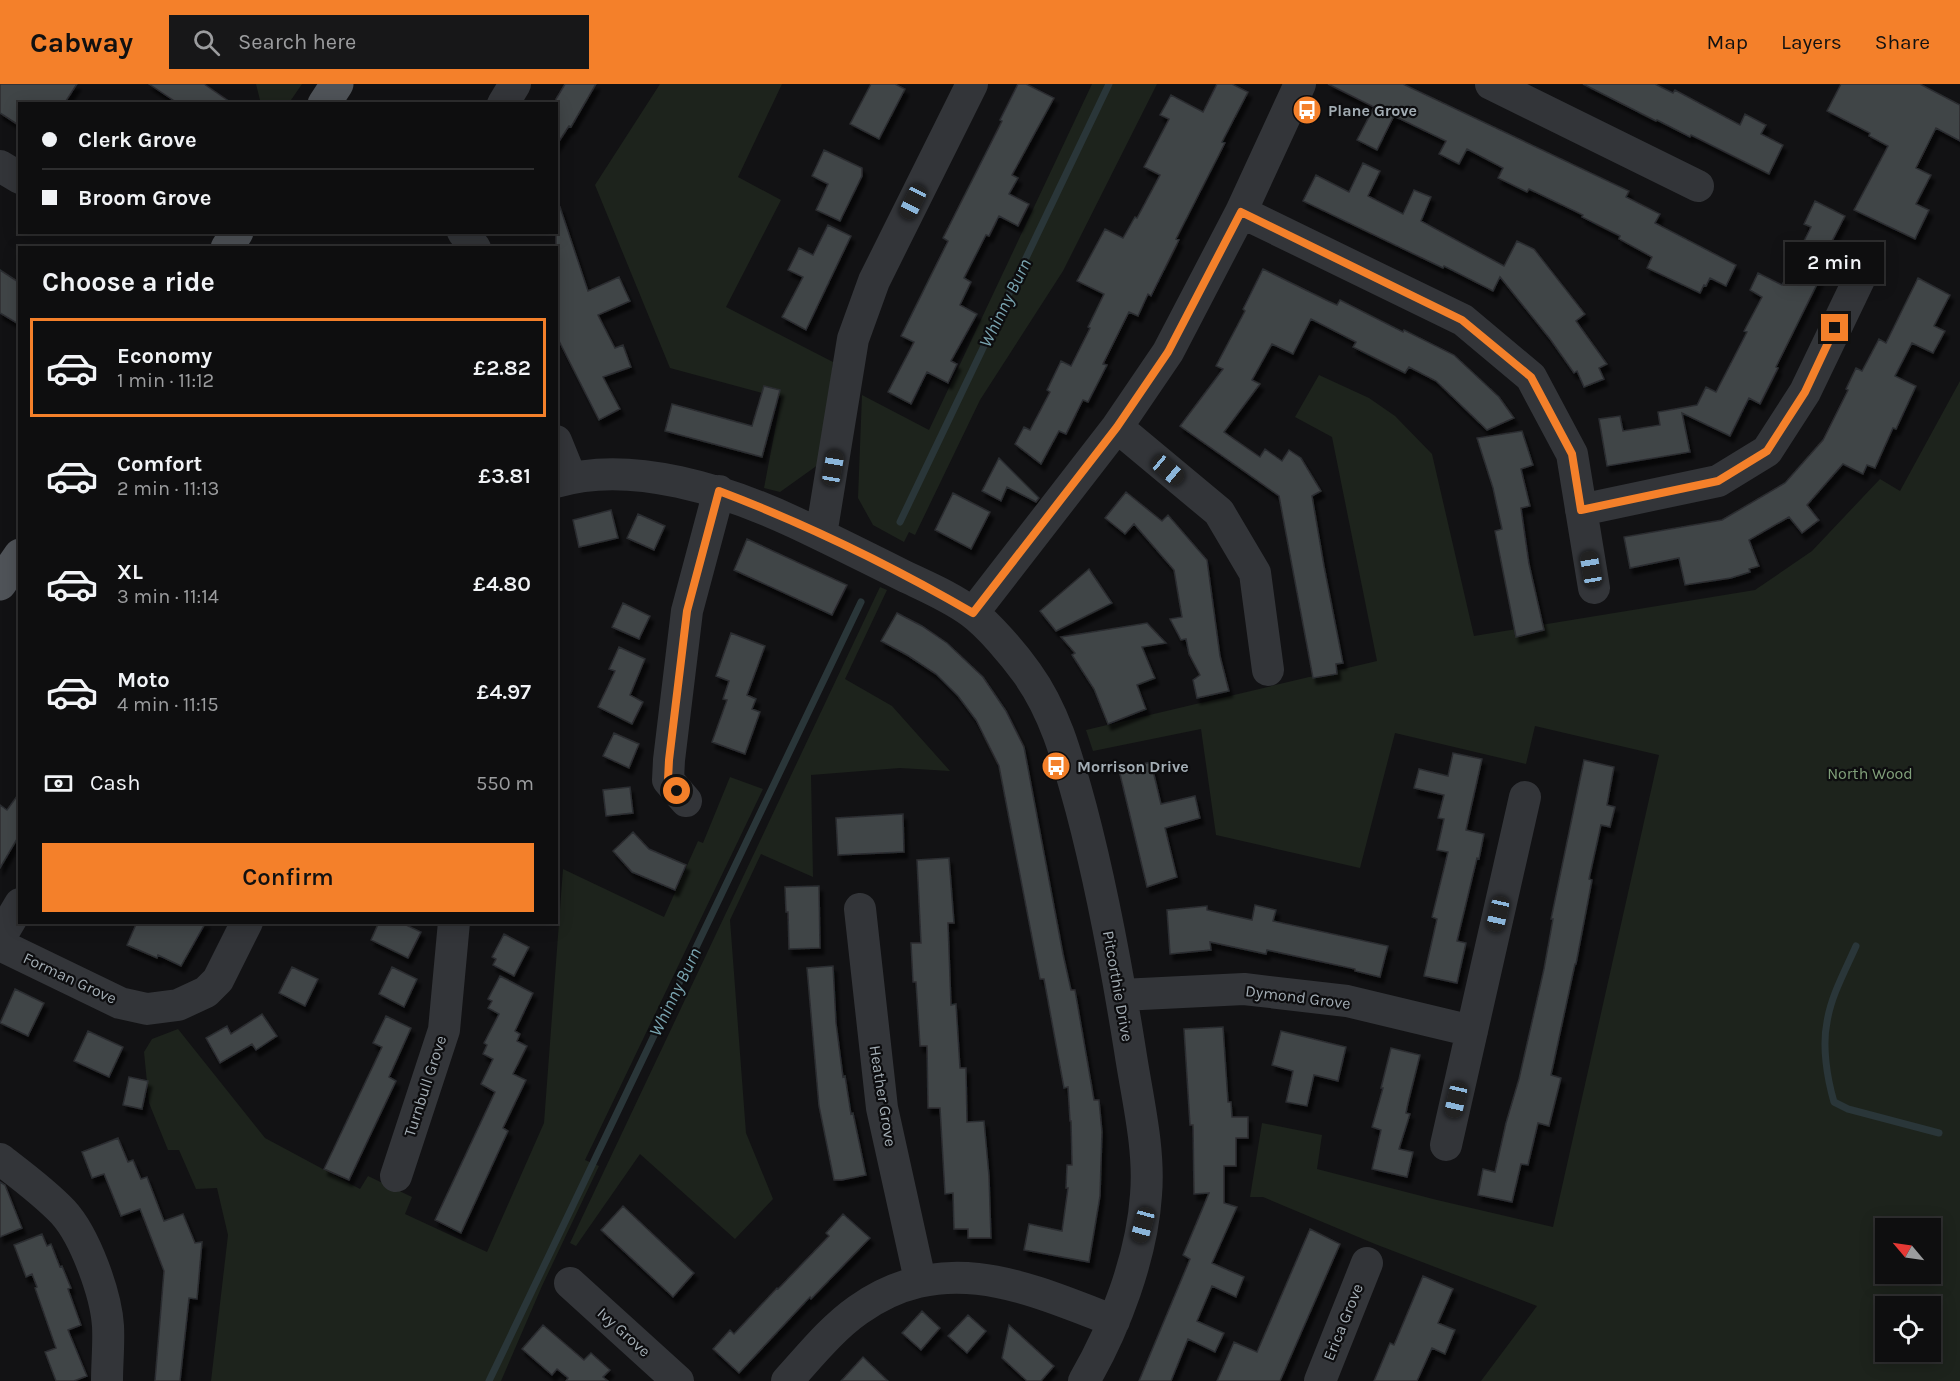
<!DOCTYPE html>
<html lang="en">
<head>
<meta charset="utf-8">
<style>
  :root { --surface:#0e0e0f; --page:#171718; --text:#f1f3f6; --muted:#9b9c9e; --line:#2e2e2f; --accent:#f4802a }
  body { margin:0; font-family:Karla,sans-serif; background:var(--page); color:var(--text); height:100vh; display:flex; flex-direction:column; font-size:22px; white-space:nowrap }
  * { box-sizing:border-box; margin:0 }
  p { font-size:20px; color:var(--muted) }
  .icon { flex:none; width:33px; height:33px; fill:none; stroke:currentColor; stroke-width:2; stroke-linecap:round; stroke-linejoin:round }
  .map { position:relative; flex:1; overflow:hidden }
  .sheet { position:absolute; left:18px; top:162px; width:540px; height:678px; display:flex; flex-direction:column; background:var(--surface); border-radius:0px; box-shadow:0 3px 15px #0003,0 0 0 2px var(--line) }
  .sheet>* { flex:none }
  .top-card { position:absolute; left:18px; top:18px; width:540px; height:132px; border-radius:0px; box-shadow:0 3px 15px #0003,0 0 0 2px var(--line); display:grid; align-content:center; height:132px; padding:0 24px; background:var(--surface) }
  .needle { width:39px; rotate:299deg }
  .fabs { position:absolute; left:1875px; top:1134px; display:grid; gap:12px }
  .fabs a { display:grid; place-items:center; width:66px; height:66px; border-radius:0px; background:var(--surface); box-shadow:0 3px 15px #0003,0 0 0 2px var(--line); font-size:30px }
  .end { position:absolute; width:27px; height:27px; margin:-14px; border:8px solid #f4802a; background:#111; box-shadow:0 0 0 3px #111 }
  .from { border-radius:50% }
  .bubble { position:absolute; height:42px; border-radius:0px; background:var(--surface); box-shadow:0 3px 15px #0003,0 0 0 2px var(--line); font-size:20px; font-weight:600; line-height:42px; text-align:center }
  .car { position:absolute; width:18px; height:36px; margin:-18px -9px; border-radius:8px; box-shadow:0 0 4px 2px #0007; background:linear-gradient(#222 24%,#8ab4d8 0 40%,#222 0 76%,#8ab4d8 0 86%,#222 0) }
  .top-card b { display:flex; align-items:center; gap:21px; height:57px; font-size:22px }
  .top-card b+b { border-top:2px solid var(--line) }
  .top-card i { width:15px; height:15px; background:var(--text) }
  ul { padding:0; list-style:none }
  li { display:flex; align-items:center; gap:18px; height:99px; margin:0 12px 9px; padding:0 12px; border:3px solid transparent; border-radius:0px }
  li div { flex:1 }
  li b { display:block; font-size:22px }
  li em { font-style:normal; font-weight:600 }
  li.selected { border-color:var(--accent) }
  li>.icon { width:54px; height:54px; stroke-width:1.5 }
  h2 { padding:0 24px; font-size:27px; line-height:72px }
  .pay { display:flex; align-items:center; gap:15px; height:66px; padding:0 24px; font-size:22px }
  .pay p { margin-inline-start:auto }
  .primary-button { display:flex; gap:12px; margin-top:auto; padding:12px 24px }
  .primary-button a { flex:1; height:69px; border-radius:0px; background:var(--accent); color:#111; font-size:24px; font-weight:600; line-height:69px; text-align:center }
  header { display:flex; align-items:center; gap:36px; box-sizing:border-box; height:84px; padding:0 30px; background:var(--accent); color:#111 }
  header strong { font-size:28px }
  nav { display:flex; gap:33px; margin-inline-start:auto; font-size:21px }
  .search { width:420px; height:54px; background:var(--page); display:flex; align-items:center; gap:15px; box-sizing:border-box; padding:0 21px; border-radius:0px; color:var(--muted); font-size:22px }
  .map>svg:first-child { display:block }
  .green { fill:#1d231c; fill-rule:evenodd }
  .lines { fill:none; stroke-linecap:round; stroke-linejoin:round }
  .stream { stroke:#2a3639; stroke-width:7 }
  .building { fill:#414447; stroke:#2c2d30; stroke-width:1.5; filter:url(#shadow) }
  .minor { stroke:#333539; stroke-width:32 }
  .major { stroke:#4f5358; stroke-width:33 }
  .route { stroke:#f4802a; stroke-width:8 }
  .labels { text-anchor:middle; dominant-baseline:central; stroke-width:4.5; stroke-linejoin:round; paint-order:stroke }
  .poi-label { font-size:16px; font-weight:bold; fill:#a3adb4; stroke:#0d0d0f; text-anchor:start }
  .park-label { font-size:16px; fill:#80a07a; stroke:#0d0d0f }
  .street-label { font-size:16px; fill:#a3adb4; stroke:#0d0d0f }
  .water-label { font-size:18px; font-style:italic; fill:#79a4b0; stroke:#0d0d0f }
</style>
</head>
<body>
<header>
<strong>Cabway</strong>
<div class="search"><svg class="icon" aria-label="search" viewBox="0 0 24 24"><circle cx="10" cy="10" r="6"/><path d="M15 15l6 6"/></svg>Search here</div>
<nav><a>Map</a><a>Layers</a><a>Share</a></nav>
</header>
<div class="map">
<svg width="1960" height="1297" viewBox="0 0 1960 1297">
  <defs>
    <filter id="shadow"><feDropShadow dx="3.5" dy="6" stdDeviation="1.5" flood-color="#0009"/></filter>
  </defs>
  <rect width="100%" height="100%" fill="#121214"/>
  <path class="green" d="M256,0H302L289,19L261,20Z
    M660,0H782L738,93L781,116L726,223L833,278L822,378L780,408L764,404L781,314L670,284L595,101Z
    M1092,0H1157L1063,187L980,316L915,451L909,448L904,458L873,441L858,414L862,311L929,346Z
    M1319,291L1369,314L1395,332L1432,370L1474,552L1755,506L1812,467L1880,395L1900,407L1960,297V1297H1481L1537,1222L1375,1160L1263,1113H1250L1262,1039L1322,1051L1317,1085L1437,1116L1553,1143L1659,671L1535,642L1526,680L1395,649L1360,784L1216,751L1201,645L1093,667L1086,646L1377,577L1332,353L1295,333ZM1886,1144H1930V1190H1886ZM1886,1222H1930V1268H1886Z
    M880,503L887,506L845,595L892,622L950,687L900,684L811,691L813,793L761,770L730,836L746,1049L773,1115L735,1155L640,1070L576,1162L570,1159Z
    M730,693L763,705L585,1076L599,1082L542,1202L501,1297H211L228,1151L217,1104L196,1105L179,1066H168L149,1019L144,968L152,955L178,945L265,1054L360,1105L368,1092L412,1113L405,1130L487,1168L544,1039L563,785L664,833L698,757L703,759Z"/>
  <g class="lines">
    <path class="stream" d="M900,438L1109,0
      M1856,862C1845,887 1831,912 1827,938C1822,962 1827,994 1834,1018L1848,1025L1939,1049
      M489,1297L861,518"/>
  </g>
  <path class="building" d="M0,0H77L64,20H20V42L0,29Z
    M149,0H204L233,20H179Z
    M565,0H596L571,43L569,42L556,62V15Z
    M871,0H895L905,5L879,55L850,40Z
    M1018,0H1026L1054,14L1012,91L1018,94L1009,110L1029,120L1018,142L999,132L989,152L986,151L964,194L971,198L960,221L977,230L951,277L957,280L948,299L927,288L911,320L888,308L914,258L901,252L948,157L943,154L1002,37L1000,36Z
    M1217,0H1232L1248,8L1222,58L1225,59L1176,155L1179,156L1151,212L1148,210L1138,232L1129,228L1103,280L1107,281L1088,318L1083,316L1066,350L1059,347L1041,380L1015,360L1024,343L1030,346L1050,308L1047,306L1061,277L1071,282L1090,244L1088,243L1104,210L1077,197L1105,145L1123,154L1135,133L1137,134L1160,91L1144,83L1169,35L1160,31L1171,11L1203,28Z
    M1328,0H1403L1629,107L1626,113L1660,130L1655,139L1736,181L1726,202L1710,194L1706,202L1704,201L1700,209L1647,184L1652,173L1619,155L1620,152L1582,133L1583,131L1529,105L1527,108L1498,94L1503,84L1467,65L1459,80L1439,70L1446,57L1394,32L1377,66L1357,56L1374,23Z
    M1583,0H1655L1673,9L1675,6L1740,41L1745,30L1766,41L1761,50L1783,61L1769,90L1691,51L1690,53L1657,36L1656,37Z
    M1841,0H1920L1960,21V57L1936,44L1916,84L1931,91L1916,120L1929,126L1915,155L1854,126L1888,62L1869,52L1870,49L1827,27Z
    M824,66L862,84V92L840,137L816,126L828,100L812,92Z
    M1363,79L1380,87L1368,112L1403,130L1414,106L1431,113L1421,137L1504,182L1517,157L1534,165L1585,230L1576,237L1607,280L1599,284L1604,295L1584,303L1577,287L1574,289L1550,255L1500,193L1493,207L1444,182L1443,184L1303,117L1316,91L1349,108Z
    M1815,117L1845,132L1827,167L1832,170L1776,283L1778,284L1760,320L1749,314L1730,352L1682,329L1690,368L1607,382L1599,335L1620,332L1623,347L1660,341L1658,328L1697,321L1706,303L1716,308L1747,248L1744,247L1762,213L1750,206L1758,189L1782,201L1811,143L1804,140Z
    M560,123L588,207L619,193L630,217L598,231L615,264L623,261L631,283L603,293L620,325L599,336L556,251V124Z
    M828,141L851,152L806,246L782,233L803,193L788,186L799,164L813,171Z
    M1263,185L1328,217L1337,221L1340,216L1403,248L1404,246L1454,271L1499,313L1514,334L1487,346L1436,297L1409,283L1405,289L1353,263L1356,258L1311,235L1293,270L1272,260L1252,296L1260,300L1224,348L1260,373L1265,365L1282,377L1289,366L1301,374L1321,407L1312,412L1324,482L1343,579L1336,580L1337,590L1313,594L1279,412L1180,342L1223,285L1216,282L1245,227L1243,225Z
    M0,186L20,199V241L0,229Z
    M1918,194L1950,211L1934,242L1945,247L1933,269L1912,259L1895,292L1916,302L1896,345L1893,344L1875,384L1867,381L1863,390L1843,380L1807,421L1819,436L1802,449L1789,433L1749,456L1759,482L1749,485L1750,488L1731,494L1685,501L1679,474L1630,484L1624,453L1722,436L1785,399L1823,356L1848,306L1846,305L1856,284L1862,287L1879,255L1886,259Z
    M764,302L780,306L762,373L665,347L672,320L752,342Z
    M1522,347L1533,381L1521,385L1530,422L1521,424L1529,480L1544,546L1516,553L1495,447L1502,445L1493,404L1477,354Z
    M999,374L1039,414L1036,418L1007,403L1001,417L982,407Z
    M1126,408L1162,437L1168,431L1207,476L1220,572L1229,607L1197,614L1193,596L1200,591L1189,570L1186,555L1181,556L1170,535L1182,533L1174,486L1134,440L1125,450L1105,434Z
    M953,409L990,428L971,465L935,446Z
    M611,426L618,454L579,463L573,436Z
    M638,430L665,442L654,466L627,454Z
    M747,455L847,501L832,531L734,486Z
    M1089,485L1112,519L1056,547L1040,527Z
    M623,519L650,532L639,555L612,543Z
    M897,529L922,542L947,559L983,593L1006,627L1024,663L1063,870L1071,906H1075L1094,1016H1099L1102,1048L1100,1112L1089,1178L1024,1166L1029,1140L1062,1147L1068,1104H1066L1067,1081H1072L1071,1037H1070L1068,1003L1064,1004L1044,895H1040L999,682L976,636L958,612L936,590L907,571L881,557Z
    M1147,539L1166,559L1142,563L1155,594L1137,601L1146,625L1108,640L1094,605L1072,571L1075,569L1061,553Z
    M731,549L765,562L747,611L756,615L752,625L760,628L745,670L712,658L727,616L723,615L729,597L716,592Z
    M619,563L645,575L630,611L643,618L632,640L598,623L615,587L609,585Z
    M614,649L639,660L629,684L603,672Z
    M1453,669L1482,675L1466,746L1484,750L1479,775L1477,774L1457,857L1466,859L1457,899L1424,892L1437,835L1432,833L1448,768L1437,766L1444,735L1438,734L1444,711L1414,704L1419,685L1448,692Z
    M1584,676L1614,683L1607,721L1615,723L1610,743L1601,741L1589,795L1592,796L1576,880H1575L1551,991L1561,994L1549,1042L1538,1039L1528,1081L1521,1080L1512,1118L1478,1111L1483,1085L1495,1088L1506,1039L1519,995L1544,885L1553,835H1551Z
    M1151,678L1161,720L1195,712L1200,734L1165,744L1177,793L1147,803L1119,686Z
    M630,703L633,729L606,732L603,706Z
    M20,708V750L0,784V721L7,726Z
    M903,730L904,768L838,771L836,734Z
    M633,748L649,765L686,781L675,806L632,788L613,767Z
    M949,774L954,839H948L951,921L956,920L960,984H966L967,1038L984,1037L989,1092L991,1154H968V1145H954L953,1109L945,1110L940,1024H928L927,962H920L916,898H913L911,859H921L917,776Z
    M819,802L820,864L789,865L788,828H786L785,803Z
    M1255,821L1276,826L1273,837L1388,862L1380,893L1355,887V885L1267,866L1266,870L1210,858L1211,866L1170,870L1167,826L1207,822V826L1252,836Z
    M137,838H206L181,882L158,871L157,874L127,861Z
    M379,838H400L421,848L408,874L371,856Z
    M504,850L529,863L514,892L493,881L496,875L492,873Z
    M833,882L836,939L843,993L845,992L851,1030L853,1029L866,1091L842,1096H834L819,1022L807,884Z
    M292,883L318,895L305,922L279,909Z
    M392,883L417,895L404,923L379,910Z
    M500,892L533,909L515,947L520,950L517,957L527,962L513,990L526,996L503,1044L508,1047L461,1149L435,1136L495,1008L481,1000L493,975L483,970L487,961L484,959L499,930L488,924L492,917L488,915Z
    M15,905L44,919L28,952L0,939Z
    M262,930L277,952L256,966L252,960L220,979L206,954L227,942L231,950Z
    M386,932L411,944L389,993L396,997L349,1096L324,1085L382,963L373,959Z
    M1223,943L1228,1018H1231L1232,1033H1248V1054H1236V1082H1224V1119L1237,1123L1212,1179L1244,1193L1236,1213L1212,1202L1197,1237L1224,1249L1215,1268L1188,1255L1171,1297H1139L1190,1175L1183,1171L1209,1109L1194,1110L1193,1041H1190L1184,945Z
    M88,947L123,963L109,993L74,977Z
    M1281,947L1346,963L1338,997L1314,991L1307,1022L1286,1018L1293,987L1272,981Z
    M1391,964L1420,971L1408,1019L1406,1029L1410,1030L1399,1065L1413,1068L1407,1093L1372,1085L1381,1046L1372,1043L1383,1004H1381Z
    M129,993L148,997L142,1025L123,1021Z
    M118,1054L128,1078L133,1076L141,1095L147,1093L164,1137L183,1130L195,1159L202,1158L197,1215L189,1214L180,1297H155L164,1187L140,1125L121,1132L104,1090L92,1094L82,1068Z
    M0,1098L5,1101L22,1144L0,1153Z
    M623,1122L694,1189L673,1213L601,1146Z
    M843,1130L870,1154L811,1215L810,1213L739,1289L713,1265L730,1246L734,1250L777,1204L778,1205L829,1152L826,1149Z
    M1310,1145L1340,1160L1280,1297H1217L1234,1258L1257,1268Z
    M42,1150L47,1162L51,1160L60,1183L62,1182L71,1204L68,1205L81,1241L68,1246L87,1292L74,1297H56L45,1268L56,1264L35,1204L37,1203L32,1190L26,1193L14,1161Z
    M1423,1192L1453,1205L1438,1239L1455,1246L1445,1270L1432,1264L1417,1297H1374L1390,1259L1394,1261Z
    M922,1227L940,1244L921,1266L902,1249Z
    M968,1231L986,1247L967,1269L948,1252Z
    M543,1241L584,1276L591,1269L610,1286L603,1293L608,1297H566L568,1294L557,1285L552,1291L522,1265Z
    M1009,1241L1054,1282L1041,1297H1027L1002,1274Z
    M863,1273L888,1297H841Z"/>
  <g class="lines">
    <path class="minor" d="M1491,0L1698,102
      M503,20L515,0
      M0,82L20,94
      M1241,128L1463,236L1531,293L1572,370L1594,504
      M463,148L475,164
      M1117,343L1219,428L1255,489L1268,586
      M556,357L571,394
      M556,398C631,375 728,407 796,439C832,456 868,474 904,492C927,503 951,513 971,528C989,541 1014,571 1027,589C1056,629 1068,677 1081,724C1102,803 1117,885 1130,966C1137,1013 1150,1064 1146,1111C1142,1172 1115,1244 1084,1297
      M1581,426L1718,397L1767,367L1805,308L1866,181
      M821,451L853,255L874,197L972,0
      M973,529L1117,343L1168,268L1241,128L1300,0
      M686,717L668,696L669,676L687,527L719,407
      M860,825L882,1024L920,1196
      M0,854L20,820
      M0,861L120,919L147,925L178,921L206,908L218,896L247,838
      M1121,911L1244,905L1347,917L1472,947
      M1446,1061L1525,713
      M0,1075C22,1092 44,1108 63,1128C85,1152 106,1210 108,1242C109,1260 107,1279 107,1297
      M396,1092L444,946L454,838
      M570,1199L678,1297
      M787,1297C809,1273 831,1245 858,1226C944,1165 1026,1203 1114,1237
      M1320,1297L1367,1179"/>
    <path class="major" d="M324,20L337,0
      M227,164L237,148
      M0,500L20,471"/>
  </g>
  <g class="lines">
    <path class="route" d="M677,707L668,696L669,676L687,527L719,407C806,440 892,482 973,529L1117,343L1168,268L1241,128L1462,236L1531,293L1572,370L1581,426L1718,397L1767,367L1805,308L1835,244"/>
  </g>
  <defs>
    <g id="bus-disc" transform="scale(1.5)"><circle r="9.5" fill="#f4802a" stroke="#0d0d0f"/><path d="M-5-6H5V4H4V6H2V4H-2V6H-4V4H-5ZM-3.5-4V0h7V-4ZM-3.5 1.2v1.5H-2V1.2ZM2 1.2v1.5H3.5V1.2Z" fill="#fff"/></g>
  </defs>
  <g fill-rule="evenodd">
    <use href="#bus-disc" x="1307" y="26"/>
    <use href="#bus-disc" x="1056" y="682"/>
  </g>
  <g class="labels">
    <g class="poi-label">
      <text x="1328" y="26">Plane Grove</text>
      <text x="1077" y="682">Morrison Drive</text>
    </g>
    <g class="park-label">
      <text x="1870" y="689">North Wood</text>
    </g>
    <g class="street-label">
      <text transform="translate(70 894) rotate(25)">Forman Grove</text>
      <text transform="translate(1118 902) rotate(80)">Pitcorthie Drive</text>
      <text transform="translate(1298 913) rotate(7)">Dymond Grove</text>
      <text transform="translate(425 1002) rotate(-72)">Turnbull Grove</text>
      <text transform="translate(883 1012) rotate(81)">Heather Grove</text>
      <text transform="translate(1343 1238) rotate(-68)">Erica Grove</text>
      <text transform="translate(624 1248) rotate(42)">Ivy Grove</text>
    </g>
    <g class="water-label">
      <text transform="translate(1005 219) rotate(-64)">Whinny Burn</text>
      <text transform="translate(675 908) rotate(-64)">Whinny Burn</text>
    </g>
  </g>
</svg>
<div class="fabs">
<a><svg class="needle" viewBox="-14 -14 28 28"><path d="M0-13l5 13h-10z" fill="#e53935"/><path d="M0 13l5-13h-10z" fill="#9b9c9e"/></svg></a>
<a><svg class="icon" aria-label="locate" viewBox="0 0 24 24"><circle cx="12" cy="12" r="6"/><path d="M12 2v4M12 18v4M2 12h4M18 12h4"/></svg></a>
</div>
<i class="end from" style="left:677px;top:707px"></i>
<i class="end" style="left:1835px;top:244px"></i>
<div class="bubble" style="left:1785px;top:158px;width:99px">2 min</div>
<i class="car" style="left:913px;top:118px;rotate:206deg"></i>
<i class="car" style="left:833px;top:384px;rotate:10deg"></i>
<i class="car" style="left:1168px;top:386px;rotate:130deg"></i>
<i class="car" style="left:1591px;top:485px;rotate:350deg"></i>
<i class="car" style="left:1498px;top:830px;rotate:193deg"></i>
<i class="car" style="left:1456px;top:1016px;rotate:193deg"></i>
<i class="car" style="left:1143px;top:1141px;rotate:195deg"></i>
<div class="top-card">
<b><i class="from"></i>Clerk Grove</b>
<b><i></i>Broom Grove</b>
</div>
<section class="sheet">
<h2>Choose a ride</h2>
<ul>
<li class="selected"><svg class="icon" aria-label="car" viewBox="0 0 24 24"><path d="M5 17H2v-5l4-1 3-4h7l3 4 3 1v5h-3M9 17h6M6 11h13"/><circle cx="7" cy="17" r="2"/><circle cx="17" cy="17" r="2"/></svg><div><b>Economy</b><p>1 min · 11:12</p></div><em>£2.82</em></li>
<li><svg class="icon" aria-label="car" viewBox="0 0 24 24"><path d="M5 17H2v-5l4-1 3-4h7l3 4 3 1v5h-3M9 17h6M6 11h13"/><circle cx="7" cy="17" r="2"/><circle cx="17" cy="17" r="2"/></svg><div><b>Comfort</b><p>2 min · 11:13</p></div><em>£3.81</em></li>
<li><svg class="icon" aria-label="car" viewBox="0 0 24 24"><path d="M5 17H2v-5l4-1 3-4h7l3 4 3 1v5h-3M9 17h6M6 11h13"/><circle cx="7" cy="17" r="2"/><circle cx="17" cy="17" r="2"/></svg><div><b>XL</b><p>3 min · 11:14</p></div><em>£4.80</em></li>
<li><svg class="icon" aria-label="car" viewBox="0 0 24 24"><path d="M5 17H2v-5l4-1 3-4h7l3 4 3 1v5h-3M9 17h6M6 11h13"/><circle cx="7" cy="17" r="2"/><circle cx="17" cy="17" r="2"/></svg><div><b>Moto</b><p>4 min · 11:15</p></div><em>£4.97</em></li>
</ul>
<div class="pay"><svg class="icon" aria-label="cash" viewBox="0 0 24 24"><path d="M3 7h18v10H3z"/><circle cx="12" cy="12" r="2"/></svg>Cash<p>550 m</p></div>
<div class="primary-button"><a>Confirm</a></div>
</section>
</div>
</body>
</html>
